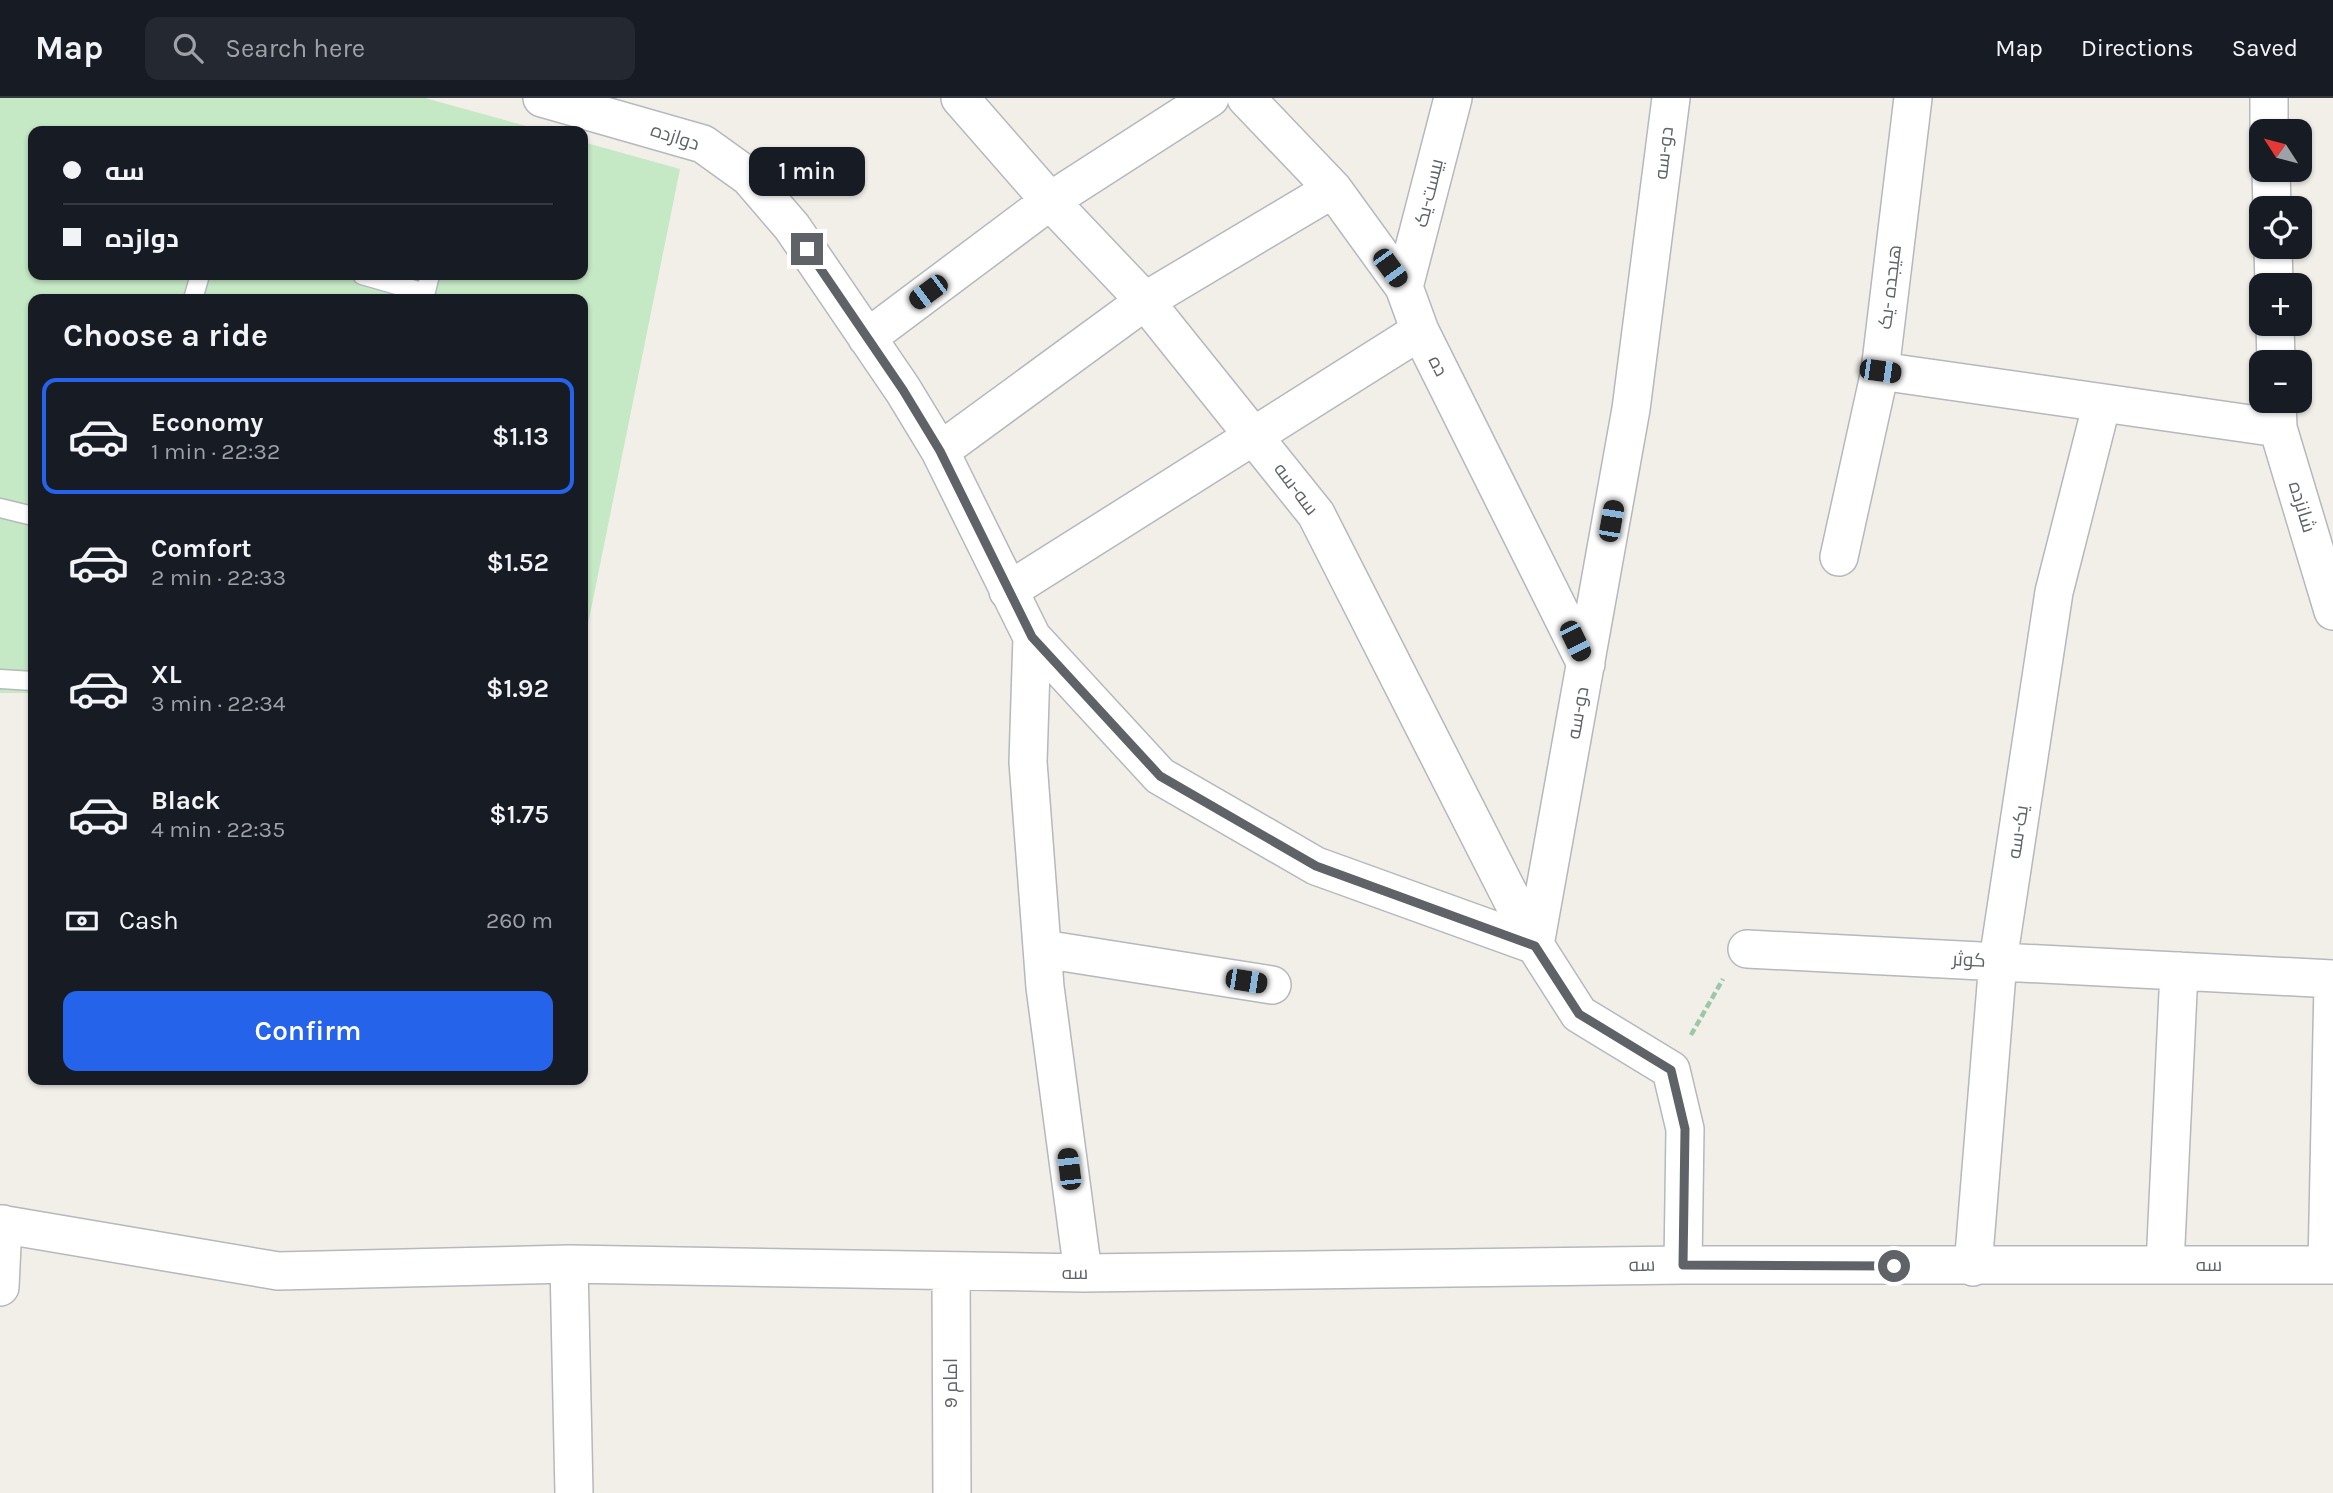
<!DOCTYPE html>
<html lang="en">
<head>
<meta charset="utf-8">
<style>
  :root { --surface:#171b24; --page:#242831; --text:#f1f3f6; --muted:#9ea1a6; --line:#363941; --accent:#2563eb }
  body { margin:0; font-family:Karla,Cairo,sans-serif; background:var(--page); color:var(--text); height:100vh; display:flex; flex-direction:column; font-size:26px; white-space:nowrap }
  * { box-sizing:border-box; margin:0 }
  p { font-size:23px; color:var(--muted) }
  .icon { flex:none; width:38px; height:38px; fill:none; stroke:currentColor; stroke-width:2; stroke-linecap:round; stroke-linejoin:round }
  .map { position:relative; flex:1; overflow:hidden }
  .details { position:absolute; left:28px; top:196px; width:560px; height:791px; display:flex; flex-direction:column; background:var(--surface); border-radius:14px; box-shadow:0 2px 5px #0004 }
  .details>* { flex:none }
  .guide { position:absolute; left:28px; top:28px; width:560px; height:154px; border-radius:14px; box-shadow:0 2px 5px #0004; display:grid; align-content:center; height:154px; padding:0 35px; background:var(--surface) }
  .needle { width:46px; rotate:306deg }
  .fabs { position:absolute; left:2249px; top:21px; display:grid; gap:14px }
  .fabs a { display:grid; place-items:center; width:63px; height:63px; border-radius:14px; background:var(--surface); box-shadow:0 2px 5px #0004; font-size:35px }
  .end { position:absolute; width:32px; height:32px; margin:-16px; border:9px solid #5f6368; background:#fff; box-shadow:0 0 0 4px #fff }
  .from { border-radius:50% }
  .bubble { position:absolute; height:49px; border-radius:14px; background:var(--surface); box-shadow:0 2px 5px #0004; font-size:23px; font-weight:600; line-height:49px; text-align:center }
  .car { position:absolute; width:21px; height:42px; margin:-21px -10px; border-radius:9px; box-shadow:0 0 5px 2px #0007; background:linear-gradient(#222 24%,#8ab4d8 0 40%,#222 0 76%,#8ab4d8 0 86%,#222 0) }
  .guide b { display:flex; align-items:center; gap:24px; height:66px; font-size:26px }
  .guide b+b { border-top:2px solid var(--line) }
  .guide i { width:18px; height:18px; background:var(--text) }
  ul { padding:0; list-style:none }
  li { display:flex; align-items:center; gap:21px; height:116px; margin:0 14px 10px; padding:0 21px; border:4px solid transparent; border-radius:14px }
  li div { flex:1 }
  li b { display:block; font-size:26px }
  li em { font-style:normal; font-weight:600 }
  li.selected { border-color:var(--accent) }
  li>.icon { width:63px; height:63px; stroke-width:1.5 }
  h2 { padding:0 35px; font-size:32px; line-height:84px }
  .pay { display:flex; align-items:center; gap:18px; height:77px; padding:0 35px; font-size:26px }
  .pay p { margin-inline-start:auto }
  .cta { display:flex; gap:14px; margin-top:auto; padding:14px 35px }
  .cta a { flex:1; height:80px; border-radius:14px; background:var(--accent); color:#fff; font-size:28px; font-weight:600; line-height:80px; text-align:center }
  header { display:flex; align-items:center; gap:42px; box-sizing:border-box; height:98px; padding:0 35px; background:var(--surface); border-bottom:2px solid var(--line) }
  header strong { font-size:33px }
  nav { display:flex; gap:38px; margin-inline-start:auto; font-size:24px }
  .search { width:490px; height:63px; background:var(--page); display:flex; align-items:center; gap:18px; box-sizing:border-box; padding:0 24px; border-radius:14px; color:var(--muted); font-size:26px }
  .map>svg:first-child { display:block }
  .green { fill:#c5e8c5 }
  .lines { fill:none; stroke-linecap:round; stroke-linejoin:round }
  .service-casing { stroke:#b5b8bc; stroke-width:21 }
  .minor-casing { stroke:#b5b8bc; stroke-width:40 }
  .path { stroke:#9cc7a9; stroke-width:4.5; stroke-dasharray:7 3.5; stroke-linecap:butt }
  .service { stroke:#fff; stroke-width:18 }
  .minor { stroke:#fff; stroke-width:37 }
  .route { stroke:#5f6368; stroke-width:9 }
  .labels { text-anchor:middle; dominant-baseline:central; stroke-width:5; stroke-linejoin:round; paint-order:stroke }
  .street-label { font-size:19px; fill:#5f6368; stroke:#fff }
</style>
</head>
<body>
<header>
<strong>Map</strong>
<div class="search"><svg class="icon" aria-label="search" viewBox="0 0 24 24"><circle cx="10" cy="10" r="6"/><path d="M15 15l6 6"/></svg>Search here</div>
<nav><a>Map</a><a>Directions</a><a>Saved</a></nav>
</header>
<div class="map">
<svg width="2333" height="1395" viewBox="0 0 2333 1395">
  <rect width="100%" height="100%" fill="#f1efe8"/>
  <path class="green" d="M0,0H425L544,33H33V177H583V44L680,71L583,551V201H33V595H0Z"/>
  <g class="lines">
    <g class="service-casing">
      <path id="service" d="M362,177L425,195
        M193,201L200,177
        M424,201L430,177
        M0,410L33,418
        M0,581L33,583"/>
    </g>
    <g class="minor-casing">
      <path id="minor" d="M542,0L703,46L749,79L792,129L903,292L940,353L1032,539L1160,678L1316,768L1535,847
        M960,0L1050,103L1145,203L1316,416L1535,847
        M1246,0L1333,91L1404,189L1420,233L1586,566
        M1671,0L1631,311L1535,847L1579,916L1671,972L1685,1031L1683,1167
        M2269,0V33
        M2271,72L2272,110
        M2273,149L2274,187
        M1404,189L1453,0
        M2275,226L2276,264
        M867,240L1050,103L1210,0
        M1880,273L2278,330
        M2277,303L2278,330L2333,513
        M940,353L1145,203L1333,91
        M1839,459L1880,273L1913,0
        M1008,493L1420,233
        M1032,539L1028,664L1045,889L1083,1175
        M1043,851L1272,887
        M1747,851L2333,881
        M0,1126L278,1173L569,1166L1083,1175L1683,1167H2333
        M569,1166L574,1395
        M2165,1167L2179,873
        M2327,1167L2333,886
        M1973,1169L1998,863L2054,494L2102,305
        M951,1174L952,1395
        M0,1189L3,1126"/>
    </g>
    <path class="path" d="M1691,937L1723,881"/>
    <use href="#service" class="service"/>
    <use href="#minor" class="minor"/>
  </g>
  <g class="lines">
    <path class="route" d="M807,151L903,292L940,353L1032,539L1160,678L1316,768L1535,848L1579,916L1671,972L1685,1031L1683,1167L1894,1168"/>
  </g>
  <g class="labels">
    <g class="street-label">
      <text transform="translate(675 39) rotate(18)">دوازده</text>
      <text transform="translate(1664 55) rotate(-83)">دو-سه</text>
      <text transform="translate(1429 95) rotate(-76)">بیست-یک</text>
      <text transform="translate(1890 189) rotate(-83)">هیجده -یک</text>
      <text transform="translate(1438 268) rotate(63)">ده</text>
      <text transform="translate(1296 391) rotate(53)">سه-سه</text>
      <text transform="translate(2302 409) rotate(73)">شانزده</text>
      <text transform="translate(1578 615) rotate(-80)">دو-سه</text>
      <text transform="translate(2018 734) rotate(-81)">یک-سه</text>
      <text transform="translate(1969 862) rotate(3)">کوثر</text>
      <text transform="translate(1642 1167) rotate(-1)">سه</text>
      <text x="2209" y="1167">سه</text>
      <text x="1075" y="1175">سه</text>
      <text transform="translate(951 1285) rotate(-90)">امام 9</text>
    </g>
  </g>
</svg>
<div class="fabs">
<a><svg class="needle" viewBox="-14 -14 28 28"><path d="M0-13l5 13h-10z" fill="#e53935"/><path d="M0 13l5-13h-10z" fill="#9ea1a6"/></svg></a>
<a><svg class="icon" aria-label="locate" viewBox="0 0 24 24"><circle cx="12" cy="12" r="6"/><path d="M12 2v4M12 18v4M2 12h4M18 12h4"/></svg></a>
<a>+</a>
<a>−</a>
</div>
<i class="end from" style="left:1894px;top:1168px"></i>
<i class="end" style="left:807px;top:151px"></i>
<div class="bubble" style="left:749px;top:49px;width:116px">1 min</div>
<i class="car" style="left:1390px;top:170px;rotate:144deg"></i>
<i class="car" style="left:928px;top:194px;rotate:233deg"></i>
<i class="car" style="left:1880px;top:273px;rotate:98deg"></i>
<i class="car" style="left:1611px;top:423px;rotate:10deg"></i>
<i class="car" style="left:1575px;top:543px;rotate:154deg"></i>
<i class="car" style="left:1246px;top:883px;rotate:99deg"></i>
<i class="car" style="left:1069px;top:1071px;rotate:353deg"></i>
<div class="guide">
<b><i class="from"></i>سه</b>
<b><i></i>دوازده</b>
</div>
<section class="details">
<h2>Choose a ride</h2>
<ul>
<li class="selected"><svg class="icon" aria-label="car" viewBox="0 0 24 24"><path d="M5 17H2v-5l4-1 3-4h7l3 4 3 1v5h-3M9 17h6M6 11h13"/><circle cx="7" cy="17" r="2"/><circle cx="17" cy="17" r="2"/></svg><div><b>Economy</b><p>1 min · 22:32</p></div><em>$1.13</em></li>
<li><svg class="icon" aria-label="car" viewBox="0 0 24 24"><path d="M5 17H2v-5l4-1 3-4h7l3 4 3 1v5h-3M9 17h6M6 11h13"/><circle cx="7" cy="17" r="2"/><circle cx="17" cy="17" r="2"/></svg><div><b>Comfort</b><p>2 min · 22:33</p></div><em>$1.52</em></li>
<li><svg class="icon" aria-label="car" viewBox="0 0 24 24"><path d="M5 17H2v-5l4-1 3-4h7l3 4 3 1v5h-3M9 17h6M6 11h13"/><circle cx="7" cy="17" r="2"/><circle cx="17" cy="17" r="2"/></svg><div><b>XL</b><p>3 min · 22:34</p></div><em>$1.92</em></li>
<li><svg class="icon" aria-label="car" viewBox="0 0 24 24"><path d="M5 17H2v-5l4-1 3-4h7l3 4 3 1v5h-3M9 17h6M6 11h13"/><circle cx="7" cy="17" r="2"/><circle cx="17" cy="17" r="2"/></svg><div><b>Black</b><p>4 min · 22:35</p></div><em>$1.75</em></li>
</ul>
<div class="pay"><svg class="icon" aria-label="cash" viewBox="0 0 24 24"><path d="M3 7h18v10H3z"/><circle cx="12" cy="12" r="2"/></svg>Cash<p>260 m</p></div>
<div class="cta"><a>Confirm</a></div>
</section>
</div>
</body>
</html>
